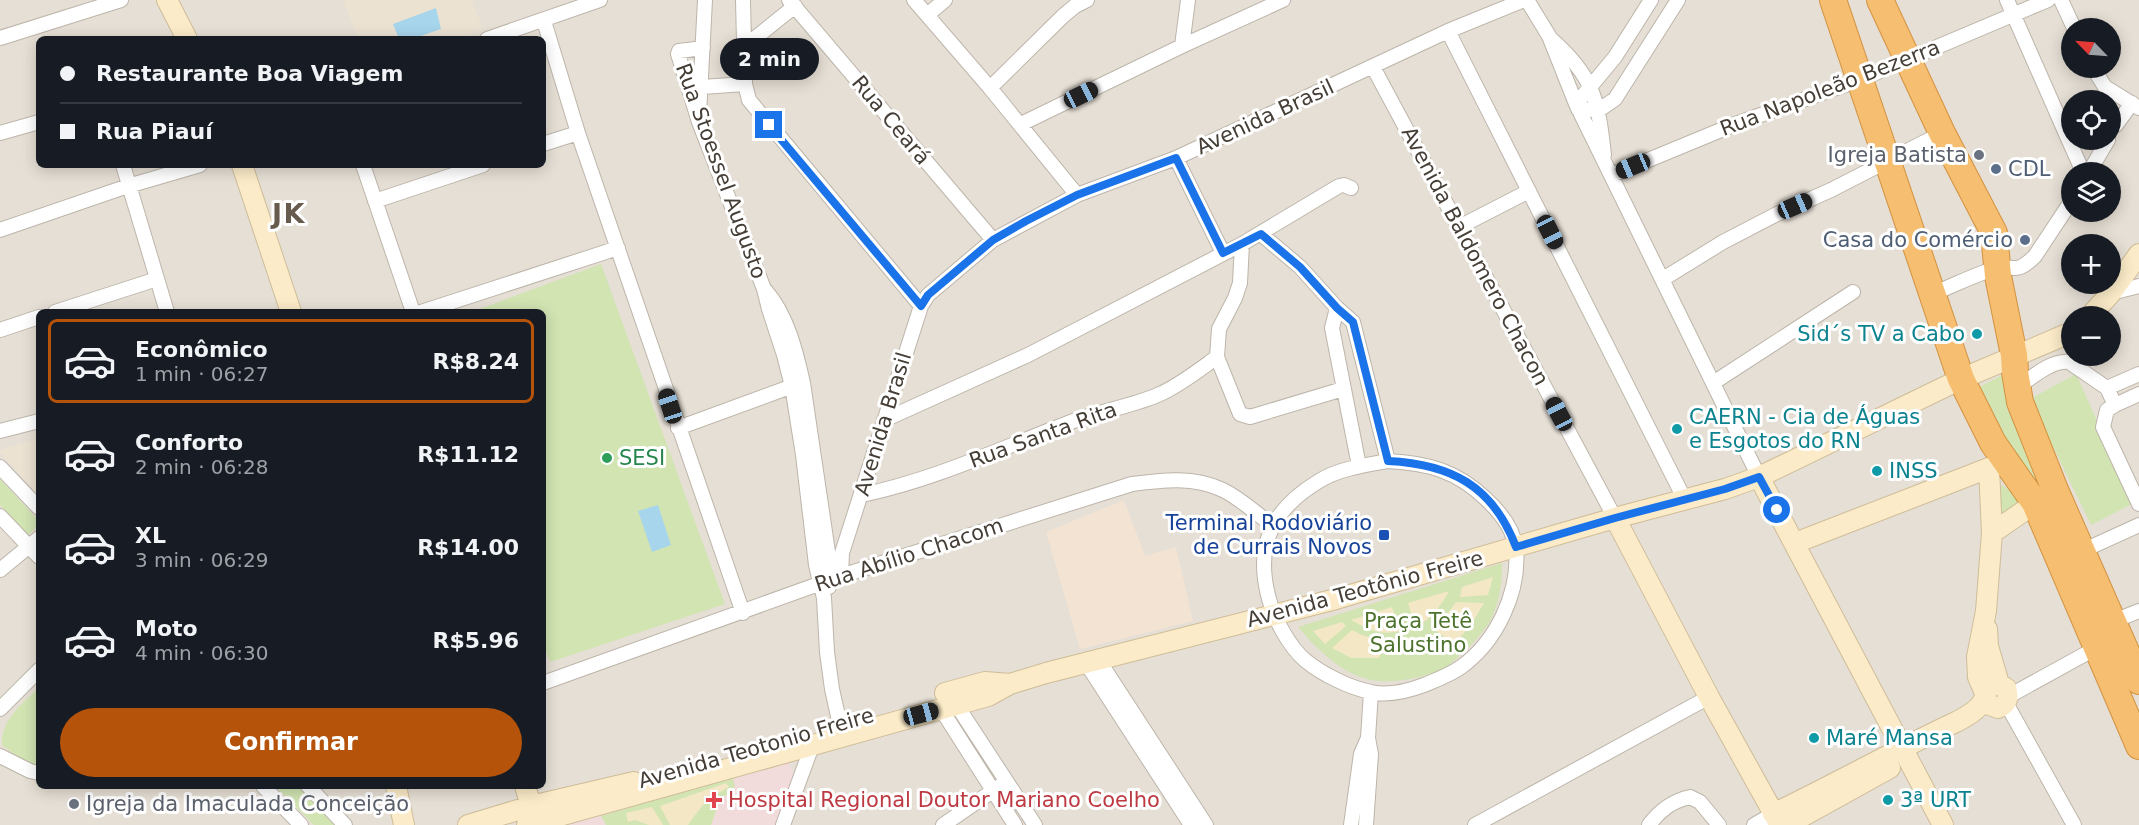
<!DOCTYPE html>
<html lang="pt">
<head>
<meta charset="utf-8">
<style>
  :root { --surface:#171b24; --page:#20242c; --text:#f1f3f6; --muted:#9ea1a6; --line:#363941; --accent:#b45309 }
  body { margin:0; font-family:"DejaVu Sans",sans-serif; background:var(--page); color:var(--text); height:100vh; display:flex; flex-direction:column; font-size:22px; white-space:nowrap }
  * { box-sizing:border-box; margin:0 }
  p { font-size:20px; color:var(--muted) }
  .icon { flex:none; width:33px; height:33px; fill:none; stroke:currentColor; stroke-width:2; stroke-linecap:round; stroke-linejoin:round }
  .map { position:relative; flex:1; overflow:hidden }
  .side { position:absolute; left:36px; top:309px; width:510px; height:480px; display:flex; flex-direction:column; background:var(--surface); border-radius:9px; box-shadow:0 3px 15px #0003 }
  .side>* { flex:none }
  .top-card { position:absolute; left:36px; top:36px; width:510px; height:132px; border-radius:9px; box-shadow:0 3px 15px #0003; display:grid; align-content:center; height:132px; padding:0 24px; background:var(--surface) }
  .needle { width:39px; rotate:295deg }
  .buttons { position:absolute; left:2061px; top:18px; display:grid; gap:12px }
  .buttons a { display:grid; place-items:center; width:60px; height:60px; border-radius:50%; background:var(--surface); box-shadow:0 3px 15px #0003; font-size:30px }
  .end { position:absolute; width:27px; height:27px; margin:-14px; border:8px solid #1a73e8; background:#fff; box-shadow:0 0 0 3px #fff }
  .from { border-radius:50% }
  .bubble { position:absolute; height:42px; border-radius:21px; background:var(--surface); box-shadow:0 3px 15px #0003; font-size:20px; font-weight:700; line-height:42px; text-align:center }
  .car { position:absolute; width:18px; height:36px; margin:-18px -9px; border-radius:8px; box-shadow:0 0 4px 2px #0007; background:linear-gradient(#222 24%,#8ab4d8 0 40%,#222 0 76%,#8ab4d8 0 86%,#222 0) }
  .top-card b { display:flex; align-items:center; gap:21px; height:57px; font-size:22px }
  .top-card b+b { border-top:2px solid var(--line) }
  .top-card i { width:15px; height:15px; background:var(--text) }
  ul { padding:10px 0 0; list-style:none }
  li { display:flex; align-items:center; gap:18px; height:84px; margin:0 12px 9px; padding:0 12px; border:3px solid transparent; border-radius:9px }
  li div { flex:1 }
  li b { display:block; font-size:22px }
  li em { font-style:normal; font-weight:700 }
  li.active { border-color:var(--accent) }
  li>.icon { width:54px; height:54px; stroke-width:1.5 }
  .cta { display:flex; gap:12px; margin-top:auto; padding:12px 24px }
  .cta a { flex:1; height:69px; border-radius:36px; background:var(--accent); color:#fff; font-size:24px; font-weight:700; line-height:69px; text-align:center }
  .map>svg:first-child { display:block }
  .residential { fill:#e6dfd5; fill-rule:evenodd }
  .commercial { fill:#f3e3d3 }
  .education { fill:#ebe2d2 }
  .medical { fill:#f2dcdb }
  .green { fill:#d1e4b2 }
  .sand { fill:#f4e7c5 }
  .water { fill:#a7d5eb }
  .lines { fill:none; stroke-linecap:round; stroke-linejoin:round }
  .street-casing { stroke:#bdb5aa; stroke-width:16 }
  .secondary-casing { stroke:#cfbd99; stroke-width:22 }
  .highway-casing { stroke:#d39240; stroke-width:28 }
  .street { stroke:#fff; stroke-width:14 }
  .secondary { stroke:#fbebc8; stroke-width:20 }
  .highway { stroke:#f5be70; stroke-width:26 }
  .route { stroke:#1a73e8; stroke-width:8 }
  .worship-dot { fill:#6b7280; stroke:#fff; stroke-width:2 }
  .service-dot { fill:#5c6f8a; stroke:#fff; stroke-width:2 }
  .culture-dot { fill:#0f9aa8; stroke:#fff; stroke-width:2 }
  .leisure-dot { fill:#2e9e5b; stroke:#fff; stroke-width:2 }
  .transit-dot { fill:#1a4fb4; stroke:#fff; stroke-width:2 }
  .health-dot { fill:#e0444e; stroke:#fff; stroke-width:2 }
  .labels { text-anchor:middle; dominant-baseline:central; stroke-width:6; stroke-linejoin:round; paint-order:stroke }
  .street-label { font-size:21px; fill:#453e36; stroke:#fff }
  .worship-label { font-size:21px; fill:#5b616d; stroke:#fff; text-anchor:end }
  .service-label { font-size:21px; fill:#4e5e75; stroke:#fff; text-anchor:start }
  .culture-label { font-size:21px; fill:#0d838f; stroke:#fff; text-anchor:start }
  .leisure-label { font-size:21px; fill:#27864d; stroke:#fff; text-anchor:start }
  .transit-label { font-size:21px; fill:#164399; stroke:#fff; text-anchor:end }
  .park-label { font-size:21px; fill:#4d732d; stroke:#fff }
  .health-label { font-size:21px; fill:#be3a42; stroke:#fff; text-anchor:start }
  .district-label { font-size:27px; font-weight:bold; letter-spacing:1.5px; fill:#675b4e; stroke:#fff }
</style>
</head>
<body>
<div class="map">
<svg width="2139" height="825" viewBox="0 0 2139 825">
  <rect width="100%" height="100%" fill="#f2eee7"/>
  <path class="residential" d="M0,0H2139V825H0ZM2072,28H2110V68H2072ZM39,39H543V165H39ZM2072,100H2110V140H2072ZM2072,172H2110V212H2072ZM2072,244H2110V284H2072ZM39,312H543V786H39ZM2072,316H2110V356H2072Z"/>
  <path class="commercial" d="M1124,500L1145,556L1176,547L1193,621L1080,649L1046,532Z"/>
  <path class="education" d="M343,0H472L483,29L454,39H358Z
    M39,438V495L0,453V450Z"/>
  <path class="medical" d="M781,761L788,762L795,776L776,825H557Z"/>
  <path class="green" d="M601,264L725,604L550,662L543,643V312H472Z
    M2010,371L2042,485L2036,484L1995,431L1979,387Z
    M2076,374L2134,503L2091,525L2030,399Z
    M0,479L39,521V525L28,535L0,505Z
    M2002,485L2025,502L1999,518L1998,500Z
    M1502,563C1502,582 1500,599 1492,617C1485,633 1461,656 1446,667C1433,676 1395,683 1379,681C1345,678 1319,651 1298,627Z
    M39,688V767L18,757L2,745C0,721 24,701 39,688Z
    M729,778L733,779L735,786L730,794L721,797L711,825H606L601,816Z
    M275,786H299L335,825H314Z"/>
  <path class="sand" d="M1493,577L1488,595L1460,597L1462,587Z
    M1449,591C1440,608 1431,618 1415,628L1408,603Z
    M1456,602L1484,603L1471,625L1454,644L1434,629L1443,620Z
    M1392,607L1400,631C1381,636 1367,629 1351,620Z
    M1342,622L1346,626L1325,644L1313,631Z
    M1352,630L1362,635L1385,642L1379,658H1351L1332,648Z
    M726,783L729,787C708,798 702,805 688,825H670L660,806Z
    M652,807L663,825H649L635,820L628,822L626,813Z"/>
  <path class="water" d="M436,8L441,29L412,39H399L393,24Z
    M658,505L671,545L652,552L638,511Z"/>
  <g class="lines">
    <g class="street-casing">
      <path id="street" d="M743,0L745,84L749,100L921,306
        M789,0L993,240
        M914,0L990,88L1077,195
        M1527,0L1549,36L1576,104L1759,477
        M2007,0L2070,143L2079,140
        M2061,0L2074,28
        M927,15L945,0
        M544,21L578,133L743,613
        M1448,31L1685,500
        M0,38L121,0
        M1550,38C1594,76 1598,100 1604,155
        M487,39L600,0
        M1182,46L1188,0
        M744,47L795,6
        M703,48L679,51L678,54L699,122L764,289L769,309L784,355L792,386L803,455L816,565L824,598L827,652L832,689L840,725
        M1373,67L1615,518
        M2093,68L2105,87L2139,108
        M702,87L745,84
        M990,88L1063,16L1075,6L1087,0
        M1576,104L1615,57L1651,0
        M1578,109L1599,110L1615,99L1678,0
        M699,115L705,0
        M1021,124L1182,46L1283,0
        M2110,127L2116,125L2132,103
        M0,133L39,122
        M2070,143L2083,172
        M543,144L578,133
        M1176,158L1223,253
        M123,165L167,312
        M363,165L413,312
        M2089,172L2108,140
        M1612,175L1738,123L1859,80L2048,0
        M375,201L483,165
        M1459,227L1529,191
        M0,230L128,186L200,165
        M1261,234L1300,267L1337,308L1353,322L1388,461
        M1242,244L1240,283L1235,298L1219,329L1217,357L1240,414L1250,417L1343,389
        M1663,279L1723,242L1777,214L1831,190L1942,133
        M766,291C787,315 796,351 803,383L832,579L829,587
        M2111,293L2139,286
        M1932,294C1952,286 1972,276 1993,269C2012,262 2013,278 2035,256L2072,200
        M1337,308L1332,328L1359,466
        M55,312L157,279
        M421,312L618,248
        M0,330L39,317
        M1713,383L1853,292
        M2017,388C2031,378 2051,360 2069,362L2107,388L2115,405L2139,394
        M2107,388L2139,374
        M2115,405L2107,410L2103,427L2139,504
        M884,420L1028,355L1242,244L1339,186L1344,185L1351,188
        M678,428L798,384
        M0,431L39,421
        M1388,461C1428,463 1457,471 1486,499C1500,512 1514,530 1516,549C1520,593 1496,642 1461,667C1450,675 1436,680 1424,685C1408,691 1388,696 1371,692C1350,688 1322,674 1306,661C1288,646 1273,616 1268,595C1255,543 1274,508 1319,481C1338,469 1365,465 1388,461Z
        M0,467L39,508
        M862,495C933,480 1000,449 1068,423C1098,411 1131,407 1160,394C1180,385 1199,370 1217,357
        M0,516L39,557
        M2082,551L2139,525
        M0,570L39,538
        M841,576L842,553L921,306L928,295L993,240L1077,195L1176,158L1448,31L1524,0
        M2114,621L2139,611
        M1098,659L1206,825
        M1086,663L1191,825
        M543,683L841,576L1132,484C1163,480 1194,476 1223,490C1241,499 1257,514 1273,526
        M2009,696L2098,647
        M2006,703L2074,825
        M956,704L1035,825
        M0,709L39,670
        M941,709L1015,825
        M0,756L30,771L39,773
        M263,786L301,825
        M308,786L345,825
        M783,825L812,746
        M943,825L1000,786
        M1351,825L1361,754L1368,738
        M1366,825L1371,754L1368,738L1371,692
        M1475,825L1709,697
        M1649,825C1660,810 1672,801 1690,797L1700,802L1719,825
        M1754,825L1773,814"/>
    </g>
    <g class="secondary-casing">
      <path id="secondary" d="M167,0L187,39
        M242,165L291,312
        M2090,316L2111,293L2139,254
        M1759,477L1943,825
        M1615,518L1709,697L1780,825
        M1992,533L2047,495
        M1795,543L1999,464
        M1987,629L1988,646L1999,684
        M945,693L985,682L1010,684
        M1985,693L1978,677L1977,657L1986,611L1992,533L1989,468
        M396,786L404,825
        M525,786L531,806
        M1773,814C1835,784 1894,751 1956,722C1966,717 1980,709 1984,699C1989,686 1990,679 2006,688C2009,697 2008,704 1998,708L1987,704L1985,698
        M468,825L531,806L634,782
        M527,825L988,696L1010,684L1046,673L1336,599L1615,518L1725,489L1759,477L1961,379L2072,332
        M1787,825L1890,768"/>
    </g>
    <g class="highway-casing">
      <path id="highway" d="M1833,0L1961,379L1993,443L2035,503L2139,746
        M1880,0L1942,133L1994,233L1998,276L2014,355L2015,372L2020,402L2055,490L2139,681"/>
    </g>
    <use href="#street" class="street"/>
    <use href="#secondary" class="secondary"/>
    <use href="#highway" class="highway"/>
  </g>
  <g class="lines">
    <path class="route" d="M769,125L921,306L928,295L993,240L1026,221L1077,195L1176,158L1223,253L1261,234L1300,267L1337,308L1353,322L1388,461C1451,464 1493,486 1516,547L1615,518L1725,489L1759,477L1777,510"/>
  </g>
  <g class="worship-dot">
    <circle cx="1979" cy="155" r="6"/>
    <circle cx="74" cy="804" r="6"/>
  </g>
  <g class="service-dot">
    <circle cx="1996" cy="169" r="6"/>
    <circle cx="2025" cy="240" r="6"/>
  </g>
  <g class="culture-dot">
    <circle cx="1977" cy="334" r="6"/>
    <circle cx="1677" cy="429" r="6"/>
    <circle cx="1877" cy="471" r="6"/>
    <circle cx="1814" cy="738" r="6"/>
    <circle cx="1888" cy="800" r="6"/>
  </g>
  <circle class="leisure-dot" cx="607" cy="458" r="6"/>
  <rect class="transit-dot" x="1378" y="529" width="12" height="12" rx="3"/>
  <path class="health-dot" d="M711 791h6v6h6v6h-6v6h-6v-6h-6v-6h6z"/>
  <g class="labels">
    <g class="street-label">
      <text transform="translate(1830 88) rotate(-21)">Rua Napoleão Bezerra</text>
      <text transform="translate(1265 117) rotate(-25)">Avenida Brasil</text>
      <text transform="translate(891 120) rotate(50)">Rua Ceará</text>
      <text transform="translate(721 171) rotate(70)">Rua Stoessel Augusto</text>
      <text transform="translate(1475 256) rotate(62)">Avenida Baldomero Chacon</text>
      <text transform="translate(883 424) rotate(-73)">Avenida Brasil</text>
      <text transform="translate(1043 435) rotate(-20)">Rua Santa Rita</text>
      <text transform="translate(909 555) rotate(-18)">Rua Abílio Chacom</text>
      <text transform="translate(1365 589) rotate(-15)">Avenida Teotônio Freire</text>
      <text transform="translate(756 748) rotate(-16)">Avenida Teotonio Freire</text>
    </g>
    <g class="worship-label">
      <text x="1967" y="155">Igreja Batista</text>
      <text x="86" y="804" text-anchor="start">Igreja da Imaculada Conceição</text>
    </g>
    <g class="service-label">
      <text x="2008" y="169">CDL</text>
      <text x="2013" y="240" text-anchor="end">Casa do Comércio</text>
    </g>
    <g class="culture-label">
      <text x="1965" y="334" text-anchor="end">Sid´s TV a Cabo</text>
      <text x="1689" y="417">CAERN - Cia de Águas<tspan x="1689" dy="24">e Esgotos do RN</tspan></text>
      <text x="1889" y="471">INSS</text>
      <text x="1826" y="738">Maré Mansa</text>
      <text x="1900" y="800">3ª URT</text>
    </g>
    <g class="leisure-label">
      <text x="619" y="458">SESI</text>
    </g>
    <g class="transit-label">
      <text x="1372" y="523">Terminal Rodoviário<tspan x="1372" dy="24">de Currais Novos</tspan></text>
    </g>
    <g class="park-label">
      <text x="1418" y="621">Praça Tetê<tspan x="1418" dy="24">Salustino</tspan></text>
    </g>
    <g class="health-label">
      <text x="728" y="800">Hospital Regional Doutor Mariano Coelho</text>
    </g>
    <g class="district-label">
      <text x="289" y="213">JK</text>
    </g>
  </g>
</svg>
<div class="buttons">
<a><svg class="needle" viewBox="-14 -14 28 28"><path d="M0-13l5 13h-10z" fill="#e53935"/><path d="M0 13l5-13h-10z" fill="#9ea1a6"/></svg></a>
<a><svg class="icon" aria-label="locate" viewBox="0 0 24 24"><circle cx="12" cy="12" r="6"/><path d="M12 2v4M12 18v4M2 12h4M18 12h4"/></svg></a>
<a><svg class="icon" aria-label="layers" viewBox="0 0 24 24"><path d="M12 4l9 5-9 5-9-5zM3 14l9 5 9-5"/></svg></a>
<a>+</a>
<a>−</a>
</div>
<i class="end from" style="left:1777px;top:510px"></i>
<i class="end" style="left:769px;top:125px"></i>
<div class="bubble" style="left:720px;top:38px;width:99px">2 min</div>
<i class="car" style="left:1081px;top:95px;rotate:64deg"></i>
<i class="car" style="left:1633px;top:166px;rotate:247deg"></i>
<i class="car" style="left:1795px;top:206px;rotate:66deg"></i>
<i class="car" style="left:1550px;top:232px;rotate:153deg"></i>
<i class="car" style="left:670px;top:406px;rotate:342deg"></i>
<i class="car" style="left:1559px;top:414px;rotate:332deg"></i>
<i class="car" style="left:921px;top:714px;rotate:75deg"></i>
<div class="top-card">
<b><i class="from"></i>Restaurante Boa Viagem</b>
<b><i></i>Rua Piauí</b>
</div>
<section class="side">
<ul>
<li class="active"><svg class="icon" aria-label="car" viewBox="0 0 24 24"><path d="M5 17H2v-5l4-1 3-4h7l3 4 3 1v5h-3M9 17h6M6 11h13"/><circle cx="7" cy="17" r="2"/><circle cx="17" cy="17" r="2"/></svg><div><b>Econômico</b><p>1 min · 06:27</p></div><em>R$8.24</em></li>
<li><svg class="icon" aria-label="car" viewBox="0 0 24 24"><path d="M5 17H2v-5l4-1 3-4h7l3 4 3 1v5h-3M9 17h6M6 11h13"/><circle cx="7" cy="17" r="2"/><circle cx="17" cy="17" r="2"/></svg><div><b>Conforto</b><p>2 min · 06:28</p></div><em>R$11.12</em></li>
<li><svg class="icon" aria-label="car" viewBox="0 0 24 24"><path d="M5 17H2v-5l4-1 3-4h7l3 4 3 1v5h-3M9 17h6M6 11h13"/><circle cx="7" cy="17" r="2"/><circle cx="17" cy="17" r="2"/></svg><div><b>XL</b><p>3 min · 06:29</p></div><em>R$14.00</em></li>
<li><svg class="icon" aria-label="car" viewBox="0 0 24 24"><path d="M5 17H2v-5l4-1 3-4h7l3 4 3 1v5h-3M9 17h6M6 11h13"/><circle cx="7" cy="17" r="2"/><circle cx="17" cy="17" r="2"/></svg><div><b>Moto</b><p>4 min · 06:30</p></div><em>R$5.96</em></li>
</ul>
<div class="cta"><a>Confirmar</a></div>
</section>
</div>
</body>
</html>
